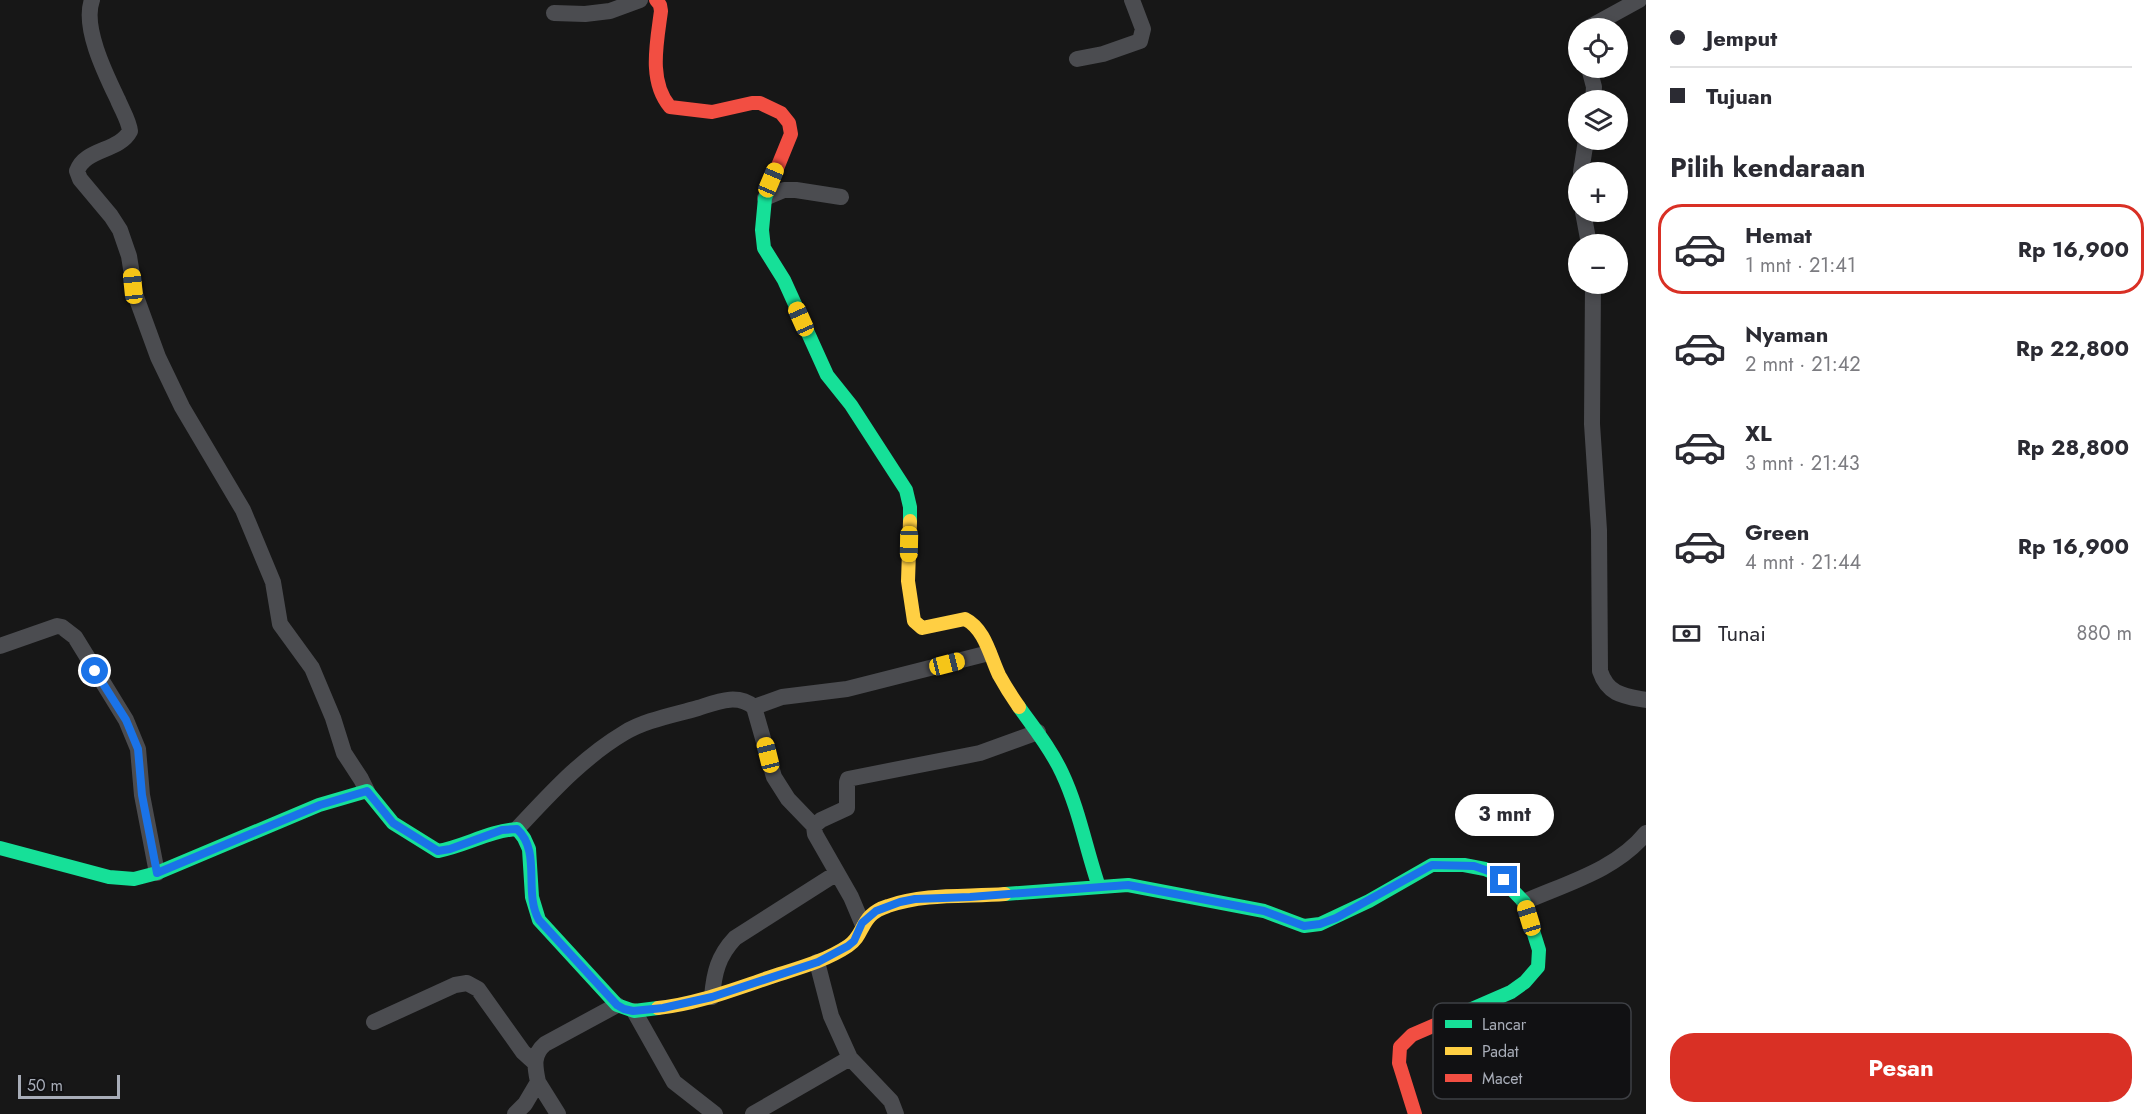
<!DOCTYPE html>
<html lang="id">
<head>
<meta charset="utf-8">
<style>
  :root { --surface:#fff; --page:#f2f2f3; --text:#2b2b33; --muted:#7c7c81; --line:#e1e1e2; --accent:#d93025 }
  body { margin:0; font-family:Jost,sans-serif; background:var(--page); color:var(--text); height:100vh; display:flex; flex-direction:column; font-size:22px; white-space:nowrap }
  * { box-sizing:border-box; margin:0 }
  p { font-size:20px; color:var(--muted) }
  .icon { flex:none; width:33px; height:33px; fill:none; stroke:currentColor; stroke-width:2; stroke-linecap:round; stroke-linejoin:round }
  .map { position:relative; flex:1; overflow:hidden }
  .panel { display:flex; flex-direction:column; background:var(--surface); width:510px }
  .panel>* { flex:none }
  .banner { display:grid; align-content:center; height:132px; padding:0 24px; background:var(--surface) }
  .fabs { position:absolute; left:1568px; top:18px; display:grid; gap:12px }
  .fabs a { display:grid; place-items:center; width:60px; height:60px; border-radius:50%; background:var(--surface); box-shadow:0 3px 9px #0003; font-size:30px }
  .scale { position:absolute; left:18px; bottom:15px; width:102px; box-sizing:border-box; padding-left:6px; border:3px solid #a8adb8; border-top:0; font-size:16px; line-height:21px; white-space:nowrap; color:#a8adb8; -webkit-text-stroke:4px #111113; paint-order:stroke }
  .end { position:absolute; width:27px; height:27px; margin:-14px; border:8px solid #1a73e8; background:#fff; box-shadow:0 0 0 3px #fff }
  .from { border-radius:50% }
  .bubble { position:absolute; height:42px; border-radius:21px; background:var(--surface); box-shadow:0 3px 9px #0003; font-size:20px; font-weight:700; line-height:42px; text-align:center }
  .car { position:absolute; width:18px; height:36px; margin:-18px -9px; border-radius:8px; box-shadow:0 0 4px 2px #0007; background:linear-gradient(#f5c518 24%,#345 0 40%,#f5c518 0 76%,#345 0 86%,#f5c518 0) }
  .banner b { display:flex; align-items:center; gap:21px; height:57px; font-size:22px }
  .banner b+b { border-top:2px solid var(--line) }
  .banner i { width:15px; height:15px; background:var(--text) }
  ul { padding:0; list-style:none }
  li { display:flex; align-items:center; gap:18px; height:90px; margin:0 12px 9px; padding:0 12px; border:3px solid transparent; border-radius:24px }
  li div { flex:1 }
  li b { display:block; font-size:22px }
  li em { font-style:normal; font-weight:700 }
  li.on { border-color:var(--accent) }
  li>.icon { width:54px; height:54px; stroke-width:1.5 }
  h2 { padding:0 24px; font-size:27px; line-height:72px }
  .pay { display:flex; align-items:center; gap:15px; height:66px; padding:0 24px; font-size:22px }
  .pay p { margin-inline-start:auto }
  .button { display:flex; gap:12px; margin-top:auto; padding:12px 24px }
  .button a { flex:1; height:69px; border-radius:24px; background:var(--accent); color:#fff; font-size:24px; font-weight:700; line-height:69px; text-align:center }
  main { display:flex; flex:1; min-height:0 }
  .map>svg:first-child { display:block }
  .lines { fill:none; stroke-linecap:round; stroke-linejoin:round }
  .street { stroke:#4b4c50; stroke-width:16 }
  .fast { stroke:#16e098; stroke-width:14 }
  .slow { stroke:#ffcf43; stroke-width:14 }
  .jam { stroke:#f24e42; stroke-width:14 }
  .route { stroke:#1a73e8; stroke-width:8 }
  .key { fill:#111113; stroke:#3e4045; stroke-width:1.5 }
  .key-label { font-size:16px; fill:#a8adb8 }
</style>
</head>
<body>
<main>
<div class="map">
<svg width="1646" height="1114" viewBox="0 0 1646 1114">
  <rect width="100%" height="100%" fill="#171717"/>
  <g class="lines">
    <path class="street" d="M92,0C82,27 106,75 118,100C122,110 129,121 130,131C119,152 85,148 77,171L80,179L111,216L120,230L129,256L135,294L158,357L182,407L243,510L273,582L280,624L312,668L333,718L344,753L361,779L367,791
      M554,13L585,14L610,11L640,0
      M1588,28L1639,0
      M1077,59L1103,54L1140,41L1143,29L1132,0
      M1589,68L1594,87L1593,100
      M1581,172L1586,140
      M765,198L784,190H796L841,197
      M1583,212L1589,244
      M1593,284L1592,424L1599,530L1600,671C1608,695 1624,696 1646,700
      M0,646L57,626L62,627L75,637L126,720L138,749L142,795L157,873
      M754,707L782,697L847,689L989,653
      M517,829C550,794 582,758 624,733C645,720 674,715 698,708C717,702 737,693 754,707L774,777L788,799L814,826
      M1524,902C1567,883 1616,870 1646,833
      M862,923L851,897L815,834L814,826L821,820L847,808V782L848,779L980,753L1038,732
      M817,962L831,1016L850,1058L891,1101L896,1114
      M712,997C714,973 718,956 735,938L837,873
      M634,1011L674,1082L715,1114
      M374,1022L455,985L467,983L478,989L523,1052L534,1062
      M538,1082L558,1114
      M515,1114L525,1104L538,1082C535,1067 532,1055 545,1044L617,1005
      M753,1114L850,1058"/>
    <path class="fast" d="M769,188L765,198L762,230L764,248L784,280L827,375L851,405L906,490L910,507V521
      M1019,707C1034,728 1051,749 1062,773C1079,809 1086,849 1099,887
      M0,848L109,877L134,879L157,873L319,805L367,791L393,823L438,851C465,846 489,831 517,829L524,838L529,849L532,897L539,920L617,1005L634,1011L658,1008
      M1005,894L1128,885L1264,911L1304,926L1320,924L1369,901L1432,865H1464L1485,869L1497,874L1524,902L1539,950L1538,967L1525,982L1511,992L1465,1012"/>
    <path class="slow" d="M910,521L908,581L914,621L922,628L965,619C985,629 990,656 999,675C1005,686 1012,697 1019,707
      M658,1008C696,1004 732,990 768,978C795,969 824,962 848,946C866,934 859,915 888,906C925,893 967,897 1005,894"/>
    <path class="jam" d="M656,0L660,5L661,11C657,42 648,81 670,107L712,112L752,103H760L781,113L789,123L791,134L769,188
      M1415,1114L1399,1063L1400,1047L1412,1035L1465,1012"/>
  </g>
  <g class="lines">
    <path class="route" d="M95,671L126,720L138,749L142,795L157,873L320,805L367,791L393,823L438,851L450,849L502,830L517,829C542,852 523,892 539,920L617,1005L624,1009L633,1011L663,1008L712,997L818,962L848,946L854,941L862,923L876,911L900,902L915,899L970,897L1128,885L1264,911L1304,926L1320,924L1336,918L1432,865L1474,866L1497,874L1504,880"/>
  </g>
  <rect x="1433" y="1003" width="198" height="96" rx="9" class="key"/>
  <rect x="1445" y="1020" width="27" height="8" fill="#16e098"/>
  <rect x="1445" y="1047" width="27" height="8" fill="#ffcf43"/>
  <rect x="1445" y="1074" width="27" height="8" fill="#f24e42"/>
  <g class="key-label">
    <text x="1482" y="1030">Lancar</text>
    <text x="1482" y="1057">Padat</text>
    <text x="1482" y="1084">Macet</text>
  </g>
</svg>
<div class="fabs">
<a><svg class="icon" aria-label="locate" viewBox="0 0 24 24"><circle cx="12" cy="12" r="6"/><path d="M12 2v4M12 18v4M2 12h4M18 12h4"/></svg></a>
<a><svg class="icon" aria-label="layers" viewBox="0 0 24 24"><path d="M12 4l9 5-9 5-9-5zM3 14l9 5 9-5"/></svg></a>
<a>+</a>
<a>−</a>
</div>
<div class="scale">50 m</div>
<i class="end from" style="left:95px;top:671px"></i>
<i class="end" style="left:1504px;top:880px"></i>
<div class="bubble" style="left:1455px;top:794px;width:99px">3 mnt</div>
<i class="car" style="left:771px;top:180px;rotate:23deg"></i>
<i class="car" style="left:133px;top:286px;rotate:354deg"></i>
<i class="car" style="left:801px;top:319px;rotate:336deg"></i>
<i class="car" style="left:909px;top:544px;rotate:181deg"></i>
<i class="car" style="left:947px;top:664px;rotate:76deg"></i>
<i class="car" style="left:768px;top:755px;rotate:346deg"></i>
<i class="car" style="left:1529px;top:918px;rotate:343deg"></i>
</div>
<section class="panel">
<div class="banner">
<b><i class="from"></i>Jemput</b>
<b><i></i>Tujuan</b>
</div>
<h2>Pilih kendaraan</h2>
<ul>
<li class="on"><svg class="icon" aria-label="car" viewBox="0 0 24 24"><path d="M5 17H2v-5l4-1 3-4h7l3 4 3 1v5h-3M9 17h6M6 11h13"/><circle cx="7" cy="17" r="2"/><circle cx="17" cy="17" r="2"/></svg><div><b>Hemat</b><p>1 mnt · 21:41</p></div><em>Rp 16,900</em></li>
<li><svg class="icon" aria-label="car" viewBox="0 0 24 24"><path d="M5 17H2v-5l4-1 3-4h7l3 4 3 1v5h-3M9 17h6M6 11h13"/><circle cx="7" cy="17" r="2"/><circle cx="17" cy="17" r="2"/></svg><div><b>Nyaman</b><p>2 mnt · 21:42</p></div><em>Rp 22,800</em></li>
<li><svg class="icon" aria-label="car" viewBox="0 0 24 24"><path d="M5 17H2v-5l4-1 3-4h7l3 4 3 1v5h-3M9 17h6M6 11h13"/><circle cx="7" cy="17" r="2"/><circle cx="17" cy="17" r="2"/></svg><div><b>XL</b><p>3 mnt · 21:43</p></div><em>Rp 28,800</em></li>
<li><svg class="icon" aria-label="car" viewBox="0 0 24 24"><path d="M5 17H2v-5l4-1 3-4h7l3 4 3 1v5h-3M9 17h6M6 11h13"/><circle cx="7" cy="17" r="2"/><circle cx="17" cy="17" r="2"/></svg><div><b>Green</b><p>4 mnt · 21:44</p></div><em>Rp 16,900</em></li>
</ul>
<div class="pay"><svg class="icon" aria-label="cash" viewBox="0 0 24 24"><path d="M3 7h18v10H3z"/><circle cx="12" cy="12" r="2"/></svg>Tunai<p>880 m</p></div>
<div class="button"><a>Pesan</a></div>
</section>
</main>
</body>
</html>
